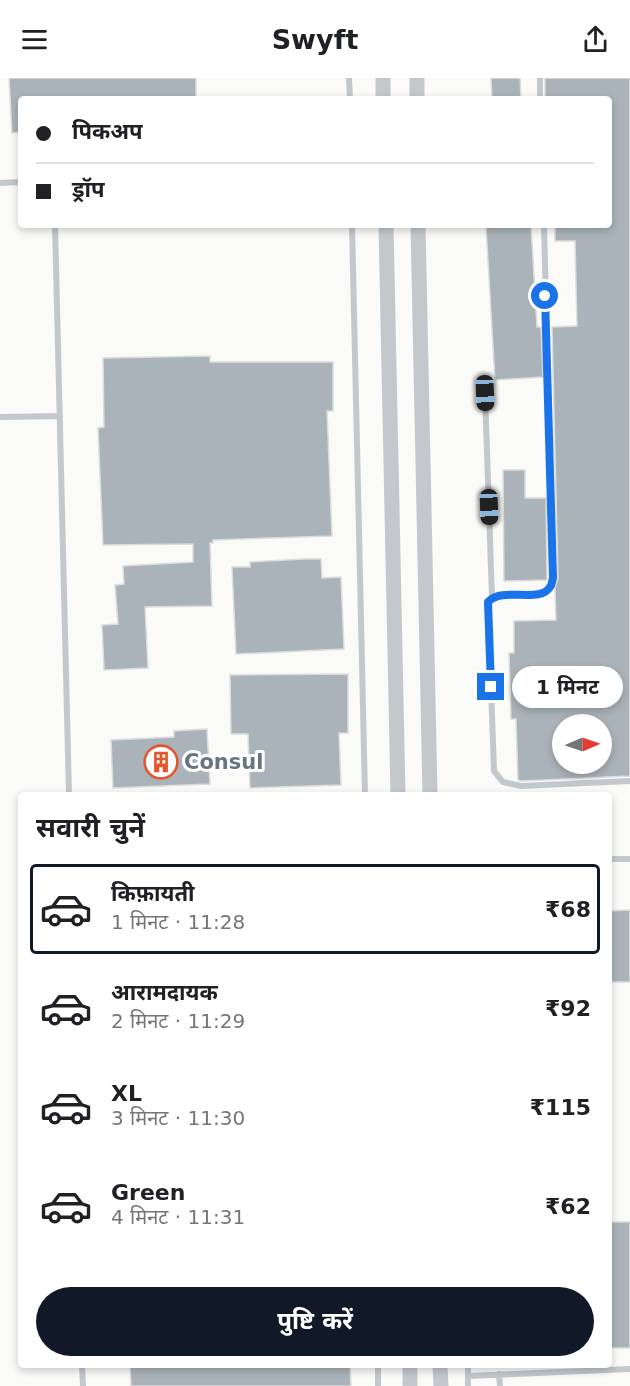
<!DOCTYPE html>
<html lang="hi">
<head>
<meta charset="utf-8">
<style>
  :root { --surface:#fff; --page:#f2f2f2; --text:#202124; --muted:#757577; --line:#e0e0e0; --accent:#111827 }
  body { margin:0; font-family:"DejaVu Sans","Noto Sans Devanagari",sans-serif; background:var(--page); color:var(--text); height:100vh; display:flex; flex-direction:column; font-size:22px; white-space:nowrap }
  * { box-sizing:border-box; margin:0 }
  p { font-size:20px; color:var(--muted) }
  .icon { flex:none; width:33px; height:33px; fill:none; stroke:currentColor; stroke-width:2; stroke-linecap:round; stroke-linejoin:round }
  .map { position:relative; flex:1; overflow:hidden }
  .panel { position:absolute; left:18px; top:714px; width:594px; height:576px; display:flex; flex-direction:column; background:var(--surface); border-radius:6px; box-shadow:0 3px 9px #0003 }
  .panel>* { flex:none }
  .hud { position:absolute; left:18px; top:18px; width:594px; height:132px; border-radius:6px; box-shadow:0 3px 9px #0003; display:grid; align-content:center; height:132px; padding:0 18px; background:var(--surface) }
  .needle { width:39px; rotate:88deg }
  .fabs { position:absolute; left:552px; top:636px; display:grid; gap:12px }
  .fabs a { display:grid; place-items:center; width:60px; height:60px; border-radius:50%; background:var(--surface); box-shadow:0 3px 9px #0003; font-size:30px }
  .end { position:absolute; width:27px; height:27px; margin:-14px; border:8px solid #1a73e8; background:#fff; box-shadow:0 0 0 3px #fff }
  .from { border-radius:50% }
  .bubble { position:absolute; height:42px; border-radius:21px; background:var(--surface); box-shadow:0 3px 9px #0003; font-size:20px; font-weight:700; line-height:42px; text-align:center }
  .car { position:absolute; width:18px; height:36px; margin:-18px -9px; border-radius:8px; box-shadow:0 0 4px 2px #0007; background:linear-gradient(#222 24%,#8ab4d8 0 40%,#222 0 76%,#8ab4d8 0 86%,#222 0) }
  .hud b { display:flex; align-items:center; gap:21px; height:57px; font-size:22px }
  .hud b+b { border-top:2px solid var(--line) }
  .hud i { width:15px; height:15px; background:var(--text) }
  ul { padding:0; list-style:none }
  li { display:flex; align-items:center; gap:18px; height:90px; margin:0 12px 9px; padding:0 6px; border:3px solid transparent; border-radius:6px }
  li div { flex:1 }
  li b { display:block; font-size:22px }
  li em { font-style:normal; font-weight:700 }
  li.active { border-color:var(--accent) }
  li>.icon { width:54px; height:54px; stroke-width:1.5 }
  h2 { padding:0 18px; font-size:27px; line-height:72px }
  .action { display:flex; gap:12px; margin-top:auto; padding:12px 18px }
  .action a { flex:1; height:69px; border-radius:36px; background:var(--accent); color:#fff; font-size:24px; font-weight:700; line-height:69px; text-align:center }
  header { display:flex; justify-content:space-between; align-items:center; height:78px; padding:0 18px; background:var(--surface); font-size:27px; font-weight:700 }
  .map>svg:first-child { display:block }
  .building { fill:#aab3b9; stroke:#dcdcda; stroke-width:1.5; fill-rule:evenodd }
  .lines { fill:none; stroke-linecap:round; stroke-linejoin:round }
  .service { stroke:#c3c8cc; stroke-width:6 }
  .tertiary { stroke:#c3c8cc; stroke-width:15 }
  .route { stroke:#1a73e8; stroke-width:8 }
  .labels { text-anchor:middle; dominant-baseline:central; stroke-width:6; stroke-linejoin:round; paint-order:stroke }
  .poi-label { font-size:21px; font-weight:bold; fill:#657683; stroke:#fff; text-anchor:start }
</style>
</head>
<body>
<header><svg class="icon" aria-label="menu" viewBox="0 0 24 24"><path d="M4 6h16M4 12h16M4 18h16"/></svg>Swyft<svg class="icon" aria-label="share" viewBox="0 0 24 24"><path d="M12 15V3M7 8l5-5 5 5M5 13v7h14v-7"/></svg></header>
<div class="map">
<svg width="630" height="1308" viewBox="0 0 630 1308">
  <rect width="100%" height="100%" fill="#fafaf8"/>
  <path class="building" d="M9,0H196V21H21V54L12,55Z
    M491,0H520L521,21H492Z
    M545,0H630V698L521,703L518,702L516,641H511L509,575H514V543L556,542L555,510L558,500L552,249L577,248L575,163H555V147H609V21H545ZM562,646H602V686H562Z
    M531,147L537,249H541L543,299L495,302L486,149Z
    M210,278V284H333V333H327L332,458L213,462V465H210L212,528L145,529L148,590L104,592L102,547L118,546L115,507L124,506L123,488L193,484V466L103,467L98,350L104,349L103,280Z
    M503,392H525V420H546L547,502L504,503Z
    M304,481H321L322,500L341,499L344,571L236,576L232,489H250V484Z
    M348,596V655H339L341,707L250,710L248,656H231L230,597Z
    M207,651L210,706L113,710L111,662L174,659V653Z
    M630,832V904H609V833Z
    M609,1144H630V1270H609Z
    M130,1287H350L351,1308H131Z"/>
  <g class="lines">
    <path class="service" d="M349,0L350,21
      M540,0V21
      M0,105L21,104
      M55,147L69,717
      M352,147L365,717
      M544,147L553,500L550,510L542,516L499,517L492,520L488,524L494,693L503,704L521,708L630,703
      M485,315L492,520
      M0,339L60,338
      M609,781H630
      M82,1287L83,1308
      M378,1287V1308
      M468,1287V1308
      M499,1296L500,1308
      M468,1298L630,1291"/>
    <path class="tertiary" d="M383,0V21
      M417,21V0
      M386,147L398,717
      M418,147L430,717
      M410,1287V1308
      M440,1287L441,1308"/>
  </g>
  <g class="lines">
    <path class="route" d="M491,609L488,524C503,508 540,526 550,509C552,507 552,503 553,500L545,218"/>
  </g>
  <defs>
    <g id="building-ring" transform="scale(1.725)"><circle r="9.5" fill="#fff" stroke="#e4572e" stroke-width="1.5"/><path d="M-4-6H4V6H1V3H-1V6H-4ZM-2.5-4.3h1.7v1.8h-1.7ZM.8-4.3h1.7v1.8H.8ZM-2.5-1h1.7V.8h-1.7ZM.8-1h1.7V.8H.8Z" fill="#e4572e"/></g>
  </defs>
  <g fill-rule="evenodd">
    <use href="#building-ring" x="161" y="684"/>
  </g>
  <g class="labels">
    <g class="poi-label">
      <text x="184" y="684">Consul</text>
    </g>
  </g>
</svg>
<div class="fabs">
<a><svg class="needle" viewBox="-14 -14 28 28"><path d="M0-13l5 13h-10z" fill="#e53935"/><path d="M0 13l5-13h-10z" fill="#757577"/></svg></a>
</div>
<i class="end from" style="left:545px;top:218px"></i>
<i class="end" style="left:491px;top:609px"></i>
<div class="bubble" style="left:512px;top:588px;width:111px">1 मिनट</div>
<i class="car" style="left:485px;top:315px;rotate:178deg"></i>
<i class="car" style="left:489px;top:429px;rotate:178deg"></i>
<div class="hud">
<b><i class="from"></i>पिकअप</b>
<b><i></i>ड्रॉप</b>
</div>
<section class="panel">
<h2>सवारी चुनें</h2>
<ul>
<li class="active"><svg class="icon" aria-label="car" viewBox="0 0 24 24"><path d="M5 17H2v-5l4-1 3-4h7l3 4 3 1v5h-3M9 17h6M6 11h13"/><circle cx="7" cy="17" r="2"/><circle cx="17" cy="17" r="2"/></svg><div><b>किफ़ायती</b><p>1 मिनट · 11:28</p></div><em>₹68</em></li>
<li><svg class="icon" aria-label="car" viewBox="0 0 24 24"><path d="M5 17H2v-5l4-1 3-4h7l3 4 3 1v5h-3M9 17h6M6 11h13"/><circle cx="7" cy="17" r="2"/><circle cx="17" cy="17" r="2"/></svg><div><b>आरामदायक</b><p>2 मिनट · 11:29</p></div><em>₹92</em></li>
<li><svg class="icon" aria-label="car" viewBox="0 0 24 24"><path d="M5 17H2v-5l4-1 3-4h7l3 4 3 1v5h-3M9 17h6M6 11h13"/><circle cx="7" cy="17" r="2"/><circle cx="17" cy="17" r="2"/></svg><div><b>XL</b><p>3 मिनट · 11:30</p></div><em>₹115</em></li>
<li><svg class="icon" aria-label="car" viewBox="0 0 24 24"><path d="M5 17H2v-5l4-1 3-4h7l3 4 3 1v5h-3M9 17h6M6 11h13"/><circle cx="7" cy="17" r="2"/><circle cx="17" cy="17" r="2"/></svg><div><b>Green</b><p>4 मिनट · 11:31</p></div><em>₹62</em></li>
</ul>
<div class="action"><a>पुष्टि करें</a></div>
</section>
</div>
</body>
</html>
